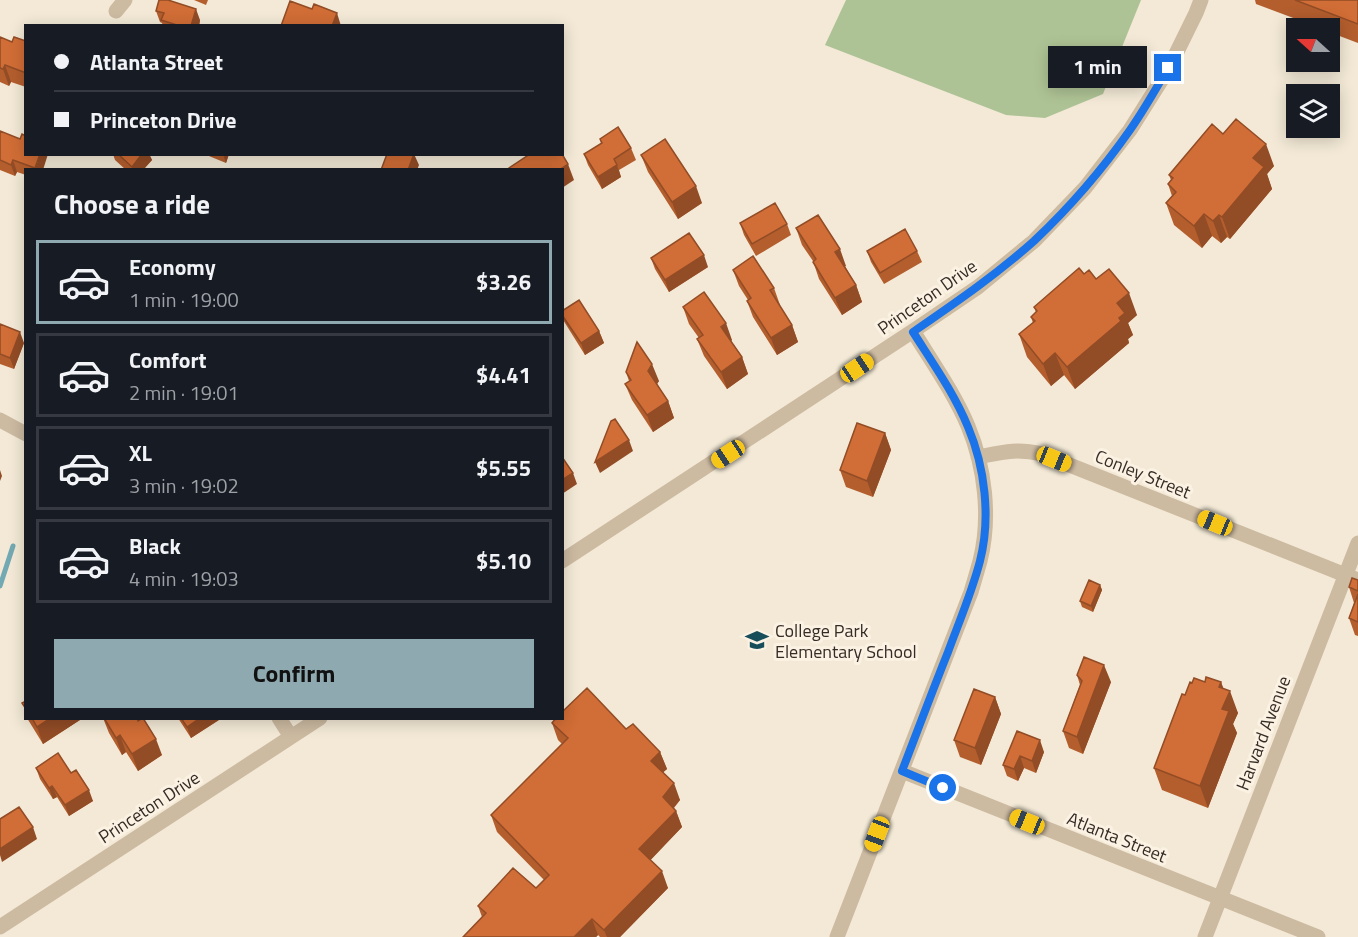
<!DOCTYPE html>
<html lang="en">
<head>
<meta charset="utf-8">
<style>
  :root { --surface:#171b24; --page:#20242c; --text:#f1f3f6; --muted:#9ea1a6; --line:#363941; --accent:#8fa9b0 }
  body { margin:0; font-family:"Titillium Web",sans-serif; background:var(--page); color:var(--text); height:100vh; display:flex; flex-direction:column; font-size:22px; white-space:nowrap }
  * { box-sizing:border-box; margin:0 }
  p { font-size:20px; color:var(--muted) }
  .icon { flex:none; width:33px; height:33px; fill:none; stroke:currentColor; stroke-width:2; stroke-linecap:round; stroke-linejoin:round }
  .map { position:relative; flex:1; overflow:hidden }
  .side { position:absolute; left:24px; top:168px; width:540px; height:552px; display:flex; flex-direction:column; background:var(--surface); border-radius:0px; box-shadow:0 3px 15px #0003 }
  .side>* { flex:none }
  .hud { position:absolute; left:24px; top:24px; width:540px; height:132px; border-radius:0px; box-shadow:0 3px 15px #0003; display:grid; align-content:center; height:132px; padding:0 30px; background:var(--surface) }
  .needle { width:39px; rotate:291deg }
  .tools { position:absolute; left:1286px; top:18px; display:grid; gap:12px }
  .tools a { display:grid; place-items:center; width:54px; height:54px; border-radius:0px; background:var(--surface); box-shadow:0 3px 15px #0003; font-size:30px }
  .end { position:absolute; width:27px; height:27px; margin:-14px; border:8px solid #1a73e8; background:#fff; box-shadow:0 0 0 3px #fff }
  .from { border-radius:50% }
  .bubble { position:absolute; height:42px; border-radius:0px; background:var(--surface); box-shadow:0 3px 15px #0003; font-size:20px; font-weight:700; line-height:42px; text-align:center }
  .car { position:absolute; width:18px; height:36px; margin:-18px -9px; border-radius:8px; box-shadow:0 0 4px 2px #0007; background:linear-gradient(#f5c518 24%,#345 0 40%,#f5c518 0 76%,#345 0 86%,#f5c518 0) }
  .hud b { display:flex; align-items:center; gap:21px; height:57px; font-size:22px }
  .hud b+b { border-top:2px solid var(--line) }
  .hud i { width:15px; height:15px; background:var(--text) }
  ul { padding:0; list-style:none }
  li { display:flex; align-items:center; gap:18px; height:84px; margin:0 12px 9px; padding:0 18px; border:3px solid var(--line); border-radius:0px }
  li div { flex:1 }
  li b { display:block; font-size:22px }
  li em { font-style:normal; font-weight:700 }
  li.active { border-color:var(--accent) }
  li>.icon { width:54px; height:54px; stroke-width:1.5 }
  h2 { padding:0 30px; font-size:27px; line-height:72px }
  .action { display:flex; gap:12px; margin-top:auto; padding:12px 30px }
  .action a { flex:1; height:69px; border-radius:0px; background:var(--accent); color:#111; font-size:24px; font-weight:700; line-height:69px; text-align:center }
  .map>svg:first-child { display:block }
  .green { fill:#aec395 }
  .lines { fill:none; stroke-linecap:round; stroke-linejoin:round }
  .stream { stroke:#73a9b3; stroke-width:5 }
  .minor { stroke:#ccbaa1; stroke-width:15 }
  .tertiary { stroke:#ccbaa1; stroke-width:15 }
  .wall { fill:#b45e2e }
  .shaded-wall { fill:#924c26 }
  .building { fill:#d16d36; stroke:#924c26; stroke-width:1.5 }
  .route { stroke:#1a73e8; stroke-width:8 }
  .labels { text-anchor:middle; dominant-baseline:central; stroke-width:6; stroke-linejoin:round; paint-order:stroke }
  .street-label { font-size:18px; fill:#352c25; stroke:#fbf2e3 }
  .poi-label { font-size:18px; fill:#352c25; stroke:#fbf2e3; text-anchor:start }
</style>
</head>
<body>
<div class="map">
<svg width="1358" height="937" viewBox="0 0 1358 937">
  <rect width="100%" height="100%" fill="#f3e9d6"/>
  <path class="green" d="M846,0H1141L1103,94L1045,118L1006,115L825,45Z"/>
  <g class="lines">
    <path class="stream" d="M0,586L13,546"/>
    <path class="minor" d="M116,11L125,0
      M0,420L26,434
      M978,457C1003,452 1016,448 1042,454L1358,580
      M562,561L913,331L978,287L1034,241L1085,188L1130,130L1169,68L1196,13L1201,0
      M279,718L291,737
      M902,771L1318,937
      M0,927L320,718
      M837,937L971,592C974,582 977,572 980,561C991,518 985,467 968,426C954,393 932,362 913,331"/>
    <path class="tertiary" d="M1205,937L1358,543"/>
  </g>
  <path class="wall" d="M194,0H208L206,5Z
    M1255,0H1358V43L1329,32V28H1320L1256,4Z
    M156,11L200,20L199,26H163L162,23L160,22Z
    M0,37L12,42L26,41V87L11,82L9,86L0,82Z
    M0,131L43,170H26V175L17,172L15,176L0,170Z
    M1223,134L1274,166L1267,174L1272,189L1230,239L1227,237L1221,243L1212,236L1202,248L1174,225L1166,203L1172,196L1168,184L1171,180L1169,175Z
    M600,139L631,148L636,160L619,170L621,177L602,189L588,165L584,154L601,144Z
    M113,154H151L150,156L152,160L143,170H126L115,160Z
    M204,154H229L226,163Z
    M641,155L702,203L678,219L648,172Z
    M740,223L787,224L791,235L756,256L744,235Z
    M796,228L846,266H845L856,285L862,302L842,315L819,279L813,261L802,245Z
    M867,251H917L922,262L884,284L871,262Z
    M651,258L708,267L669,292L655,269Z
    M733,270L774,288L780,305H779L792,325L798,342L777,355L753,317L747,301L748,300L739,286Z
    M1084,274L1096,279L1137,315L1128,323L1133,335L1128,339L1129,343L1075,389L1064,375L1051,386L1027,357L1019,334L1033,323L1031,317L1036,312L1034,307Z
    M683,307L732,340L731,341L742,357L748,374L727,389L704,356L697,339L699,338L689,324Z
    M562,311L599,331L604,343L585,355L565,323L562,318Z
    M0,324L24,343L14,369L0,364Z
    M626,372L659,381L657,384L668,401L674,418L653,432L632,400L625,384L629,381Z
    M885,433L891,450L873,497L846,487L840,470Z
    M1358,580V636L1355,635L1349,618L1354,603L1349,587Z
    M1100,585L1102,590L1093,612L1082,607L1080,601Z
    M1077,675L1111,682L1083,754L1069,748L1063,731L1080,685Z
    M1221,682L1223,688L1238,713L1233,724L1237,733L1208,808L1162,790L1154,768L1185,695L1192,683Z
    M995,697L1001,714L981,765L960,757L954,740Z
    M27,718H83L43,744Z
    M103,718L162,755L138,771L126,752L122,755L109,733Z
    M178,718H222L191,738Z
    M552,723L626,729L660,752L667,769L663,772L680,800L674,808L676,811L682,827L650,860L668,888L620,937H600L598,935L596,937H463L482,917L478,906L536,888L544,880L497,832L491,815L562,744L558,740Z
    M1017,731L1044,752L1036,773L1024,768L1018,781L1007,776L1003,765Z
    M36,768L71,773L93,801L69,816L57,797L53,799L40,779Z"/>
  <path class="shaded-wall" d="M196,9L200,20L199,26H191Z
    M337,13L341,26H332Z
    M5,65L11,82L9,86L3,69Z
    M1266,144L1274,166L1267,174L1272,189L1230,239L1222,217L1253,158Z
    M40,154H48L43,170H35Z
    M142,154H151L150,156L152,160L143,170H133L132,167Z
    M223,154H229L226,163Z
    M414,154L419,165L417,170H408Z
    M13,160L17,172L15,176L11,165Z
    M568,164L574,180L562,188V170H559Z
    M617,165L621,177L602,189L598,177Z
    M696,186L702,203L678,219L672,202Z
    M1204,214L1212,236L1202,248L1194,226Z
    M1219,215L1227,237L1221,243L1213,221Z
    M840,249L846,266L842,268L835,252Z
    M704,255L708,267L669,292L665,280Z
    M856,285L862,302L842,315L835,298Z
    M1129,293L1137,315L1128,323L1133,335L1128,339L1129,343L1075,389L1067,367L1119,318L1117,303Z
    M726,323L732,340L727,344L721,327Z
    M792,325L798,342L777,355L771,338Z
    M599,331L604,343L585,355L581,343Z
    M20,332L24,343L14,369L10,358Z
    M1055,353L1064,375L1051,386L1043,364Z
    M742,357L748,374L727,389L721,372Z
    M652,364L659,381L654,388L648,371Z
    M668,401L674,418L653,432L647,415Z
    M885,433L891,450L873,497L867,481Z
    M629,440L633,451L600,473L595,462Z
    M0,470L2,476L0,481Z
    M573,473L577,484L562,494V480Z
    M1100,585L1102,590L1093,612L1091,606Z
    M1104,665L1111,682L1083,754L1077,737Z
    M1221,682L1227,698L1230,691L1238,713L1233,724L1237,733L1208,808L1200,786L1222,709L1219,687Z
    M995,697L1001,714L981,765L975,748Z
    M51,718H83L43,744L37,727Z
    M200,718H222L191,738L187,727Z
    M120,735L126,752L122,755L116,738Z
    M156,739L162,755L138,771L132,754Z
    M1040,740L1044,752L1036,773L1032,761Z
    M660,752L667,769L657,778L651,761Z
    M1020,756L1024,768L1018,781L1014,769Z
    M674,783L680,800L669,813L663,797Z
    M52,786L57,797L53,799L49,788Z
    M89,790L93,801L69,816L65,805Z
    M676,811L682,827L645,866L639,849Z
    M33,827L37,839L2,862L0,855V849Z
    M662,871L668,888L620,937H607L604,930Z
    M592,919L598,935L596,937H574Z"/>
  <path class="building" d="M159,0H168L196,9L191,26H180L161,20L164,13L156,11Z
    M1295,0H1358V24Z
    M290,1L312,9L314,4L337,13L332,26H281Z
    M0,37L12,42L14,37L26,41V73L5,65L3,69L0,68Z
    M1236,119L1266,144L1253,158L1264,167L1222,217L1219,215L1213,221L1204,214L1194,226L1166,203L1176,192L1168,184L1173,178L1169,175L1212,124L1223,134Z
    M618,127L631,148L614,159L617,165L598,177L584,154L602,143L600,139Z
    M0,131L20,139L22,134L26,136V154H40L35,168L13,160L11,165L0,160Z
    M665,139L696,186L672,202L641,155Z
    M118,154H142L132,167Z
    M387,154H414L408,170H381Z
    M530,154H562L568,164L559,170H506Z
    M775,203L787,224L752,244L740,223Z
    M818,215L840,249L835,252L856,285L835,298L813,262L816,259L796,228Z
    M905,229L917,251L880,273L867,251Z
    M689,233L704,255L665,280L651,258Z
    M753,256L774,288L770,290L792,325L771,338L747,301L751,298L733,270Z
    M1079,268L1084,274L1089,270L1096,279L1109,269L1129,293L1117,303L1125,313L1119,318L1121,321L1067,367L1055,353L1043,364L1019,334L1035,321L1031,317L1037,311L1034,307Z
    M704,292L726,323L721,327L742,357L721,372L697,339L703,335L683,307Z
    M579,300L599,331L581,343L562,315V311Z
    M0,324L20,332L10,358L0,354Z
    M637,342L652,364L648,371L668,401L647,415L625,384L631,380L626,372Z
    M615,419L629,440L595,462L611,421Z
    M857,423L885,433L867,481L840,470Z
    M562,457L573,473L562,480Z
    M1352,578L1358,580V591L1349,587Z
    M1089,580L1100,585L1091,606L1080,601Z
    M1358,594V622L1349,618Z
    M1084,657L1104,665L1077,737L1063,731L1082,681L1077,675Z
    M1206,677L1221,682L1219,687L1230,691L1222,709L1229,711L1200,786L1154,768L1182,694L1185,695L1190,682L1192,683L1194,678L1205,682Z
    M587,688L626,729L633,724L660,752L651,761L674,783L663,797L676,811L639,849L662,871L604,930L592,919L574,937H463L486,913L478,906L513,868L536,888L549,875L491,815L568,738L552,723L556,718H562V712Z
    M974,689L995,697L975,748L954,740Z
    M26,701V709L22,703Z
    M32,718H51L37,727Z
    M104,718H137L138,721L143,718L156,739L132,754L120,735L116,738Z
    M181,718H200L187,727Z
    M1017,731L1040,740L1032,761L1020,756L1014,769L1003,765Z
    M58,753L71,773L76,770L89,790L65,805L52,786L49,788L36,768Z
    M19,807L33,827L0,849V819Z"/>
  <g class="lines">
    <path class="route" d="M943,788L902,771C917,732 932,692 948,652C959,622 972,592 980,561C991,518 985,467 968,427C954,393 932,362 913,332C955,303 996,275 1034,241C1069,208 1102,170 1130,130C1144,110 1156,89 1168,68"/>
  </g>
  <defs>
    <g id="school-bare" transform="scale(1.8)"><path d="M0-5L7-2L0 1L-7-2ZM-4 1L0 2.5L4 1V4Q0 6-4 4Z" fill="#174e5a" stroke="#fbf2e3" stroke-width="2.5" paint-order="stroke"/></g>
  </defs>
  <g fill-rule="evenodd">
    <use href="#school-bare" x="757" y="640"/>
  </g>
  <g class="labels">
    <g class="street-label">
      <text transform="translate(927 297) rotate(-35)">Princeton Drive</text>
      <text transform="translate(1143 474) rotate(22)">Conley Street</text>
      <text transform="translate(1263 733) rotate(-69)">Harvard Avenue</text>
      <text transform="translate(149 807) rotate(-33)">Princeton Drive</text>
      <text transform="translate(1117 837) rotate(22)">Atlanta Street</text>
    </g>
    <g class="poi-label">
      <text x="775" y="630">College Park<tspan x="775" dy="21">Elementary School</tspan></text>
    </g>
  </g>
</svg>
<div class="tools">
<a><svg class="needle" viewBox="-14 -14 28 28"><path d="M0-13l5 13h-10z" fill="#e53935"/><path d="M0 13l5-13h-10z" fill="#9ea1a6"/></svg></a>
<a><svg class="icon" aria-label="layers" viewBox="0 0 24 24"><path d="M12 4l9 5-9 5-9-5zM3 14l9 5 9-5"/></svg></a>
</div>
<i class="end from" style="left:943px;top:788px"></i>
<i class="end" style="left:1168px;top:68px"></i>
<div class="bubble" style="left:1048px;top:46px;width:99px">1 min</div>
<i class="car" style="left:857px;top:368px;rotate:56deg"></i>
<i class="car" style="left:728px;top:454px;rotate:237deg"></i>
<i class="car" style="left:1054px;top:459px;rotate:112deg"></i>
<i class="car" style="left:1215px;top:523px;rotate:292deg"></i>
<i class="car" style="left:1027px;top:822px;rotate:292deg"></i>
<i class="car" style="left:877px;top:834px;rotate:201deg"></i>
<div class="hud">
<b><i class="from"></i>Atlanta Street</b>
<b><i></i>Princeton Drive</b>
</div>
<section class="side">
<h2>Choose a ride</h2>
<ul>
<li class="active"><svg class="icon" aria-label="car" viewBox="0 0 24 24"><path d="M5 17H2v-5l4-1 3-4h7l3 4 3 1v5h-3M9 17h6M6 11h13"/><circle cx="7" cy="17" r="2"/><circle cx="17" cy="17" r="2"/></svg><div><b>Economy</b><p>1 min · 19:00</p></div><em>$3.26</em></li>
<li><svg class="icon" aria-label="car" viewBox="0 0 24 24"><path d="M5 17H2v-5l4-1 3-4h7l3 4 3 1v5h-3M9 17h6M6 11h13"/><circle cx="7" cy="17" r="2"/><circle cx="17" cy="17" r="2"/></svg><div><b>Comfort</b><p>2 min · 19:01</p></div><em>$4.41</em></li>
<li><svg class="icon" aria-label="car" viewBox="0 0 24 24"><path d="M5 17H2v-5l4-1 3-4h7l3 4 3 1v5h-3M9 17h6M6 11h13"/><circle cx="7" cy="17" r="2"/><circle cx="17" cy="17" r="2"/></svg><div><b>XL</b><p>3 min · 19:02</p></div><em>$5.55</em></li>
<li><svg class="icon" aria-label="car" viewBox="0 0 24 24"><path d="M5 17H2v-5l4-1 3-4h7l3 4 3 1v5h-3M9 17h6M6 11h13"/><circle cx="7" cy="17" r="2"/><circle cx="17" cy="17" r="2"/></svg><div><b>Black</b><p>4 min · 19:03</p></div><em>$5.10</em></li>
</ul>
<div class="action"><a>Confirm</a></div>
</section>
</div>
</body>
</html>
